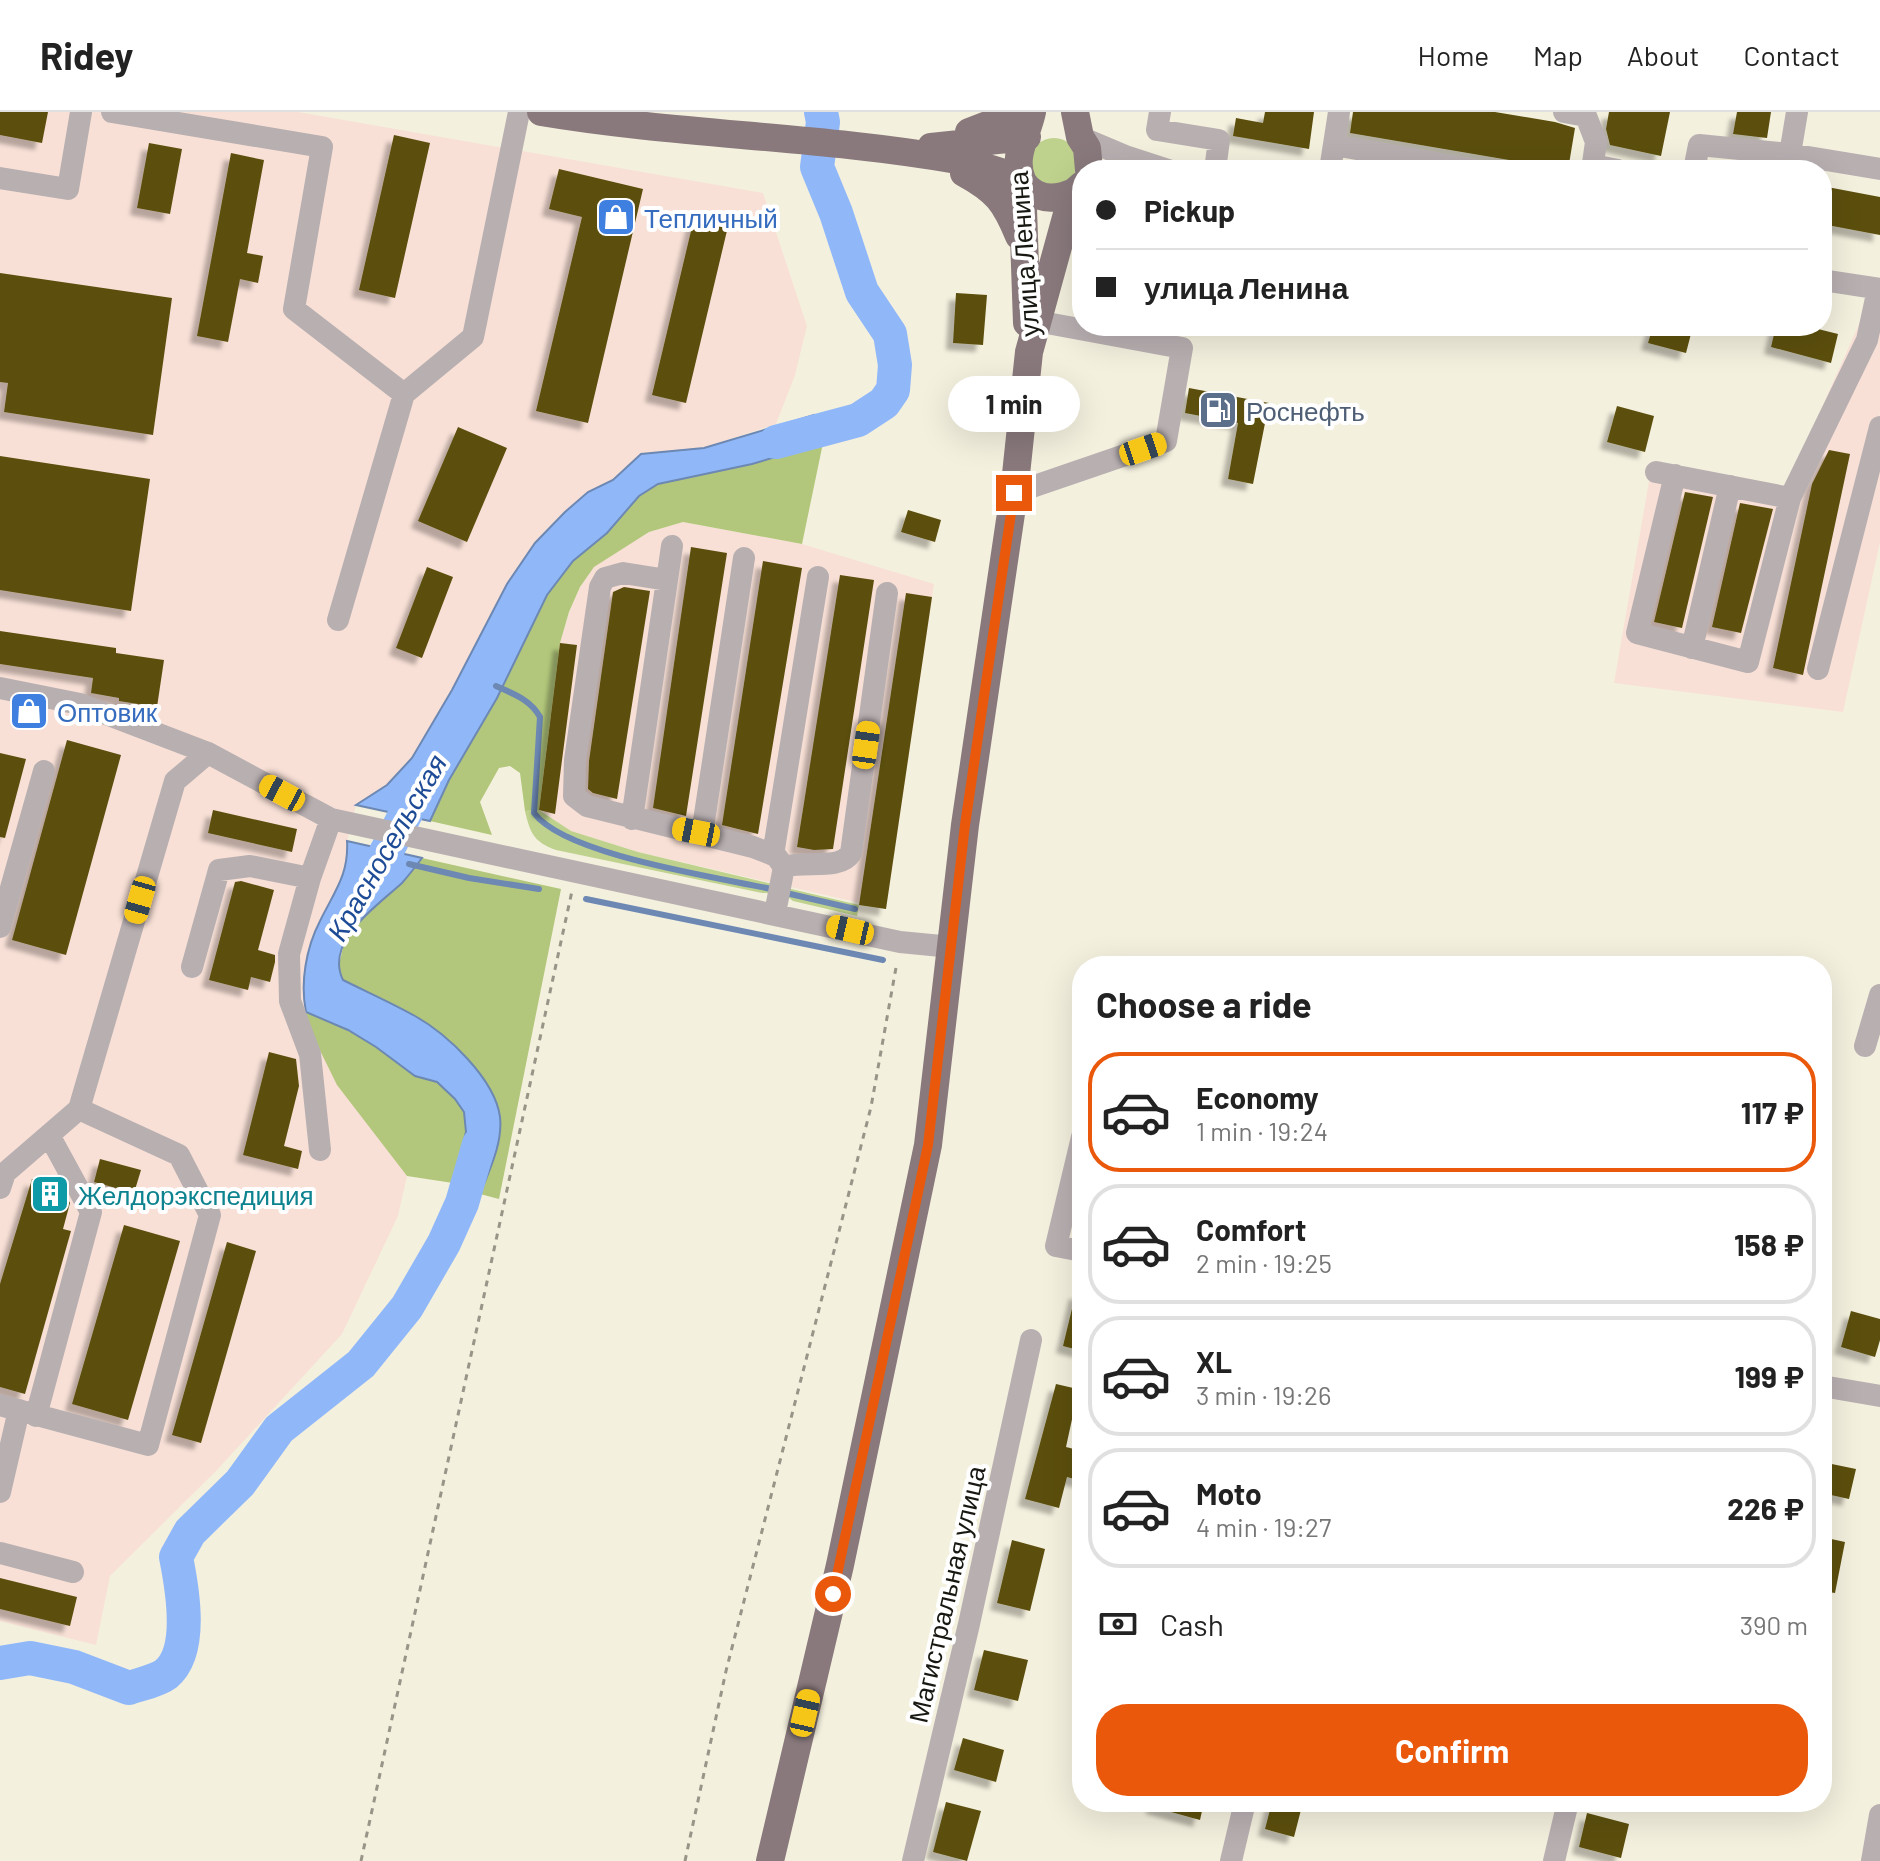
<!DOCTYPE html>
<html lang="en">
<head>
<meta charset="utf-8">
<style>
  :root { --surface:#fff; --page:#f6f6f6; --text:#222; --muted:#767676; --line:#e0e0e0; --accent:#ea580c }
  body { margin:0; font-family:Barlow,sans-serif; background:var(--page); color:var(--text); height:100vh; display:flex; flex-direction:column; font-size:30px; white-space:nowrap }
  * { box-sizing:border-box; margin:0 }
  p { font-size:26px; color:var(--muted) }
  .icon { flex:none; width:44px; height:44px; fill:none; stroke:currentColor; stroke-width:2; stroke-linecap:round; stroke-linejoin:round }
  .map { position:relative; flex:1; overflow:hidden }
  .side { position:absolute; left:1072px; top:844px; width:760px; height:856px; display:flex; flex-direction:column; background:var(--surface); border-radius:32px; box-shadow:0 8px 32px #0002 }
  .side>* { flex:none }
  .banner { position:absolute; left:1072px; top:48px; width:760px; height:176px; border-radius:32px; box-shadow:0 8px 32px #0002; display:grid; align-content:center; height:176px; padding:0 24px; background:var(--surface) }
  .end { position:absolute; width:36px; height:36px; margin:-18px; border:10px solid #ea580c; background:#fff; box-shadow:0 0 0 4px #fff }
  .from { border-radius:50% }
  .bubble { position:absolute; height:56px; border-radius:28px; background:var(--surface); box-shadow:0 8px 32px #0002; font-size:26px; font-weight:700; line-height:56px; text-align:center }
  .car { position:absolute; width:24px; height:48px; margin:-24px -12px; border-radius:10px; box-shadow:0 0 6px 2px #0007; background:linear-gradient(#f5c518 24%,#345 0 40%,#f5c518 0 76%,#345 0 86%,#f5c518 0) }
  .banner b { display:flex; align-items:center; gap:28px; height:76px; font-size:30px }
  .banner b+b { border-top:2px solid var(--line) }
  .banner i { width:20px; height:20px; background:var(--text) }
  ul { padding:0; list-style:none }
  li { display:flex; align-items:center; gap:24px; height:120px; margin:0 16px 12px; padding:0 8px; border:4px solid var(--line); border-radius:32px }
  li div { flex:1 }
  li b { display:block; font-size:30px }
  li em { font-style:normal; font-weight:700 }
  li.current { border-color:var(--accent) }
  li>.icon { width:72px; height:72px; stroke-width:1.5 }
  h2 { padding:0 24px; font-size:36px; line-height:96px }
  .pay { display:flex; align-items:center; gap:20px; height:88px; padding:0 24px; font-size:30px }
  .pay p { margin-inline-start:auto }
  .primary-button { display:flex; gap:16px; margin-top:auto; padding:16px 24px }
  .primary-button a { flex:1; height:92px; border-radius:32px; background:var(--accent); color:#fff; font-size:32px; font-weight:700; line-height:92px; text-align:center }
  header { display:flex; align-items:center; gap:48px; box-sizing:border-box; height:112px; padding:0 40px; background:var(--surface); border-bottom:2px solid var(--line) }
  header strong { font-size:38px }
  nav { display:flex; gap:44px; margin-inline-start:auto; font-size:28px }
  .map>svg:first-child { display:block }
  .industrial { fill:#f8e0d6 }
  .green { fill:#bed28d }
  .forest { fill:#b2c77b }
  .water { fill:#90b8f9; stroke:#6c88b3; stroke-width:2 }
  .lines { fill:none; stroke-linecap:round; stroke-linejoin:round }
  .stream { stroke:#6c88b3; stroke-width:6 }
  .river { stroke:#90b8f9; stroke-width:34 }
  .building { fill:#5c4f0d; filter:url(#shadow) }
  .path { stroke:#989588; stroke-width:3; stroke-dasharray:6 6; stroke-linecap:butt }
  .minor { stroke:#b8afb1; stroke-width:22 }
  .major { stroke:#89797c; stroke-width:28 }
  .route { stroke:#ea580c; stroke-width:10 }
  .labels { text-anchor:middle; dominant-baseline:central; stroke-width:8; stroke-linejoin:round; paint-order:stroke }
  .shop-label { font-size:26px; fill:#366cbe; stroke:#fff; text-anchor:start }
  .street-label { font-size:26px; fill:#181711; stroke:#fff }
  .service-label { font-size:26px; fill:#4e5e75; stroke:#fff; text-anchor:start }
  .culture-label { font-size:26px; fill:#0d838f; stroke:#fff; text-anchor:start }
  .water-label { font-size:28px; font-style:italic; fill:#1e4b96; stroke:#fff }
</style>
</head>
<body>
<header>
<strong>Ridey</strong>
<nav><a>Home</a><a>Map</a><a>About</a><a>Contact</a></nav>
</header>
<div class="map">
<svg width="1880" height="1749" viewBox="0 0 1880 1749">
  <defs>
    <filter id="shadow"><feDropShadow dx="-7" dy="7" stdDeviation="2" flood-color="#0004"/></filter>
  </defs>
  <rect width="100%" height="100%" fill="#f4f0de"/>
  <path class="industrial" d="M0,0H298L763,81L807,214L795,263L776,312L704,336L641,342L613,368L588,380L535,431L507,472L452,578L412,646L387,673L356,693L347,729L348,750L311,831L303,883L306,910L407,1064L398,1104L342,1222L217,1358L110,1464L96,1533L0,1509Z
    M1860,210L1880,213V300L1873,344L1880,346V430L1843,600L1614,571L1652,352L1784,380Z
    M683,410L802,432L934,472L886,797L638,740L570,719L539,698L560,531L569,501L580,475L594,455L620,437L649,420Z"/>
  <path class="green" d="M1030 50a24 24 0 1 1 48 0a24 24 0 1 1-48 0Z
    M539,698L571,719L638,740L772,772L768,781H762L556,738C534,730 530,721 525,699Z
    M787,776L859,793L857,804L793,789L788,785Z"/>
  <path class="forest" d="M823,331L802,432L683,410L649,420L594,455L580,475L569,500L560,531L539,698L525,699L520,661L510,654L499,656L480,690L492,723L430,709L449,668L497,586L547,483L573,449L607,421L639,384L657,372L752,352Z
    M422,746L561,777L499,1087L480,1082L498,1031L500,1007L376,885L343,868L338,857L344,831L357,811L405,768Z
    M306,900L347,918L376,935L415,964L437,970L455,987L464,1000L466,1021L453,1071L407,1064L337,973L306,910Z"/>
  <path class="water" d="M814,303L823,331L752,352L658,372L639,384L607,421L573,449L547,483L497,586L449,668L430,709L356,693L387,673L412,646L452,578L507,472L535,431L565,400L588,380L613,368L641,342L704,336Z
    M347,729L422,746C416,754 409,763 402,771C377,794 324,829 343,868C367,880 392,891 415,904C447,922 495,967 500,1005C503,1031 489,1059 480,1082L453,1071L466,1020L464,1000L455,987L437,970L415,964L376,935L348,918L306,900C300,871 306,836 320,809C334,780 349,763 347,729Z"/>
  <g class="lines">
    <path class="stream" d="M496,574C513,582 530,587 540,605L534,701C565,743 716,765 771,777
      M409,752L469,766L539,777
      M786,781L855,797
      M586,787L883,848"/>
    <path class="river" d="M776,330L858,308L884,291L893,278L895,253L890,222L862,180L836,101L817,55L823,10L821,0
      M363,778C389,743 403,700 427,664
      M0,1551L30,1546L74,1555L129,1576C140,1572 157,1569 166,1562C194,1539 182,1475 176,1445L190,1420L240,1371L279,1317L361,1252L407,1195L444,1131L462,1091L479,1032"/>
  </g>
  <path class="building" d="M0,0H48L42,31L0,23Z
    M1265,0H1314L1309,37L1233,24L1236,6L1263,11Z
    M1353,0H1495L1555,10L1575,16L1568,58L1350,21Z
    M1609,0H1670L1661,44L1610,33L1606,17Z
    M1737,0H1771L1767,26L1733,22Z
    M394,23L430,31L395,186L359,178Z
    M149,31L182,37L170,102L137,96Z
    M231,41L264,48L247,141L263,144L258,171L240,167L228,230L197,224Z
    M559,57L643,77L588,311L536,299L582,105L549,97Z
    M1822,74L1880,85V123L1822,112Z
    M696,98L730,106L686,291L652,283Z
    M0,161L172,186L153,323L4,300L8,271L0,270Z
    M956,181L987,183L983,233L953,231Z
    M1653,214H1693L1686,241L1648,231Z
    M1776,214H1806L1838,222L1831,251L1771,235Z
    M1189,276L1269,291L1253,372L1228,367L1238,311L1185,301Z
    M1617,294L1654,304L1645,340L1607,330Z
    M458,315L507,336L467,430L418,409Z
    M1829,338L1850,342L1803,563L1773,556L1812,372Z
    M0,344L150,367L131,499L0,478Z
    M1685,380L1713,385L1682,516L1654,510Z
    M1740,391L1773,397L1741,521L1712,515Z
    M908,398L941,408L935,430L901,420Z
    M691,435L727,441L686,704L653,696Z
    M763,449L802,456L758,722L722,713Z
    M427,455L453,465L422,546L396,536Z
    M840,463L874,468L833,737L814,738L797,735Z
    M624,475L650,479L617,687L593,681L588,677L589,649L613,480Z
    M906,481L932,485L886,797L859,793Z
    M0,519L116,536V541L164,548L157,595L119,589V586L91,581L93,566L0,552Z
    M560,531L577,533L555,702L539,698Z
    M67,628L121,643L66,843L12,828Z
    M0,641L26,647L5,726L0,725Z
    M213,698L297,717L292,740L208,721Z
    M241,769L274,778L258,838L275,843V850L270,870L251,865L248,878L209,868L235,770Z
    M269,940L296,947L299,974L284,1034L302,1039L298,1057L243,1043Z
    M100,1047L141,1058L134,1081L94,1070Z
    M32,1067L62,1076L70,1091L63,1117L71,1119L25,1282L0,1275V1172Z
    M124,1113L180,1129L128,1308L72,1292Z
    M227,1130L256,1139L201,1331L172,1323Z
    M1076,1180L1082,1181V1239L1063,1234Z
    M1851,1199L1880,1207V1228L1875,1245L1841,1235Z
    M1056,1272L1082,1278V1300L1074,1298L1066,1335L1082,1339V1369L1067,1365L1059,1396L1025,1387Z
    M1822,1350L1856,1357L1849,1387L1822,1381Z
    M1822,1425L1845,1430L1835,1481L1822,1479Z
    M1012,1428L1045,1437L1030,1499L997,1491Z
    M0,1466L77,1485L70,1514L0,1497Z
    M984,1538L1028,1548L1018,1589L974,1578Z
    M963,1626L1004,1638L996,1670L954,1658Z
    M946,1690L981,1699L967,1749L933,1740Z
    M1153,1690H1204L1200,1708L1153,1695Z
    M1272,1690H1303L1294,1725L1265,1717Z
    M1587,1701L1629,1712L1621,1746L1579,1735Z"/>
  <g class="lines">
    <path class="path" d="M361,1749L572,779
      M685,1749L726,1559L871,995L897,850"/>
    <path class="minor" d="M112,0L322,35L294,197L404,282
      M1160,0L1157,18L1219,28L1215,58
      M1564,0L1586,4L1596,30L1592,58
      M1080,25L1125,44L1168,58
      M1334,33L1475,58
      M1790,42L1797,0
      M1593,53L1618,58
      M1330,58L1339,0
      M1694,58L1699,33L1790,42L1880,57
      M0,66L68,77L81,0
      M1822,168L1880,177
      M1656,360L1790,386L1867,228L1878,177
      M1675,363L1637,521L1748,550L1790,386
      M1014,381L1166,329L1182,236L1036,209
      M667,468L623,461L605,466L600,475L575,648L574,684L587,694L753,735L776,744L784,755L775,801
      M338,508L404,282L473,225L519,0
      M1692,536L1730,374
      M1818,557L1880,315
      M0,576L80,592L208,641
      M632,707L672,434
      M702,722L744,446
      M773,743L818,465
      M784,755C804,748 840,759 851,741L887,481
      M0,815L44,659
      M192,855L219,758L250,754L310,766
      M1865,934L1880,883
      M1082,1025L1056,1134L1082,1139
      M320,1038L310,942L290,889L289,842L310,766L331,707
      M0,1076L5,1061L79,997L175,669L208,641L331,707L900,830L952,835
      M1822,1274L1880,1284
      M0,1293L148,1333L210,1103L179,1043L79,997
      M36,1304L91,1100L49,1023
      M0,1380L19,1298
      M0,1441L73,1460
      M913,1749L969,1512L1031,1228
      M1231,1749L1245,1690
      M1554,1749L1568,1690
      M1872,1749L1880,1703"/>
    <path class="major" d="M541,0C678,23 819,24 957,48C970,51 1009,61 1020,68C1024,70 1025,74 1029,77C1042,89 1058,87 1074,80
      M1075,0L1080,25L1087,36L1089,58
      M969,20L1003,7L1008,0
      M931,35L1027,25
      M964,61C997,79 1005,90 1019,124
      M1027,211L1022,68C1012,44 1027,24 1032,0
      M770,1749L840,1453L928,1033L965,713L1014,381L1029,240L1067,102L1074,80L1082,73"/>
  </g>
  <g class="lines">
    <path class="route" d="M833,1482L928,1033L965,713L1014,381"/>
  </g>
  <defs>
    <g id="shop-square" transform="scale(2)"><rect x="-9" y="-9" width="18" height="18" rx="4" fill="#3f7fe0" stroke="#fff"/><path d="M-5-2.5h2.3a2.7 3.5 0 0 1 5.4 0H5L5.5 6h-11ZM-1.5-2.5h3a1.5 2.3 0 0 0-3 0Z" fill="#fff"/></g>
    <g id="fuel-square" transform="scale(2)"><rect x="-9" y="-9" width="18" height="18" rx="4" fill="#5c6f8a" stroke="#fff"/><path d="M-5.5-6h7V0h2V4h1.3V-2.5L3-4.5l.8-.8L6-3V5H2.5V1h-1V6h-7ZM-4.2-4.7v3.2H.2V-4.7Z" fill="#fff"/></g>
    <g id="building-square" transform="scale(2)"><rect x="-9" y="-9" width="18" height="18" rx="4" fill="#0f9aa8" stroke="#fff"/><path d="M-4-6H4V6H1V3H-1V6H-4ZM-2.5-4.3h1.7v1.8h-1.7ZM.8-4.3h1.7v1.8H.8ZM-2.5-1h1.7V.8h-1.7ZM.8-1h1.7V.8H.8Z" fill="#fff"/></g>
  </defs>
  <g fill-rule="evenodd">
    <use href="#shop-square" x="616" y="105"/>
    <use href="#fuel-square" x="1218" y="298"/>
    <use href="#shop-square" x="29" y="599"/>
    <use href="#building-square" x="50" y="1082"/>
  </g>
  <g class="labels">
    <g class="shop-label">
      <text x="644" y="105">Тепличный</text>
      <text x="57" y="599">Оптовик</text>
    </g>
    <g class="street-label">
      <text transform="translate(1023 142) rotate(-94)">улица Ленина</text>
      <text transform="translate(946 1482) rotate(-77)">Магистральная улица</text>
    </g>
    <g class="service-label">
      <text x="1246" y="298">Роснефть</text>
    </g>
    <g class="culture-label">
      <text x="78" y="1082">Желдорэкспедиция</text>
    </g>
    <g class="water-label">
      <text transform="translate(386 735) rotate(-60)">Красносельская</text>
    </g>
  </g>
</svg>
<i class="end from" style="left:833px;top:1482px"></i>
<i class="end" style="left:1014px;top:381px"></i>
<div class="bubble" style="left:948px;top:264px;width:132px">1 min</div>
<i class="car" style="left:1143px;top:337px;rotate:71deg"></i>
<i class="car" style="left:866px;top:633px;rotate:8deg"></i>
<i class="car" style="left:282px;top:681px;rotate:298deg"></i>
<i class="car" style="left:696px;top:720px;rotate:281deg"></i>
<i class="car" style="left:140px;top:788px;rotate:196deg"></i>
<i class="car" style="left:850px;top:818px;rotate:283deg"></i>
<i class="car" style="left:805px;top:1601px;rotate:13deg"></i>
<div class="banner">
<b><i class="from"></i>Pickup</b>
<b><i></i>улица Ленина</b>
</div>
<section class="side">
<h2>Choose a ride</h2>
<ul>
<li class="current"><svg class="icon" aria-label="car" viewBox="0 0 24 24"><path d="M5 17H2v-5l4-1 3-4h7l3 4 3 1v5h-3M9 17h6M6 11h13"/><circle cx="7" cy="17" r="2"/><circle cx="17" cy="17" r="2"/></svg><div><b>Economy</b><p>1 min · 19:24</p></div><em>117 ₽</em></li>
<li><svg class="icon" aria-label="car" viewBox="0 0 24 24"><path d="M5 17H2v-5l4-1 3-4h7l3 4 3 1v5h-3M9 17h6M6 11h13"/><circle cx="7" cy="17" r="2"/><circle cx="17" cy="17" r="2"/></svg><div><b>Comfort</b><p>2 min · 19:25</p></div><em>158 ₽</em></li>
<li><svg class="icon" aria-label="car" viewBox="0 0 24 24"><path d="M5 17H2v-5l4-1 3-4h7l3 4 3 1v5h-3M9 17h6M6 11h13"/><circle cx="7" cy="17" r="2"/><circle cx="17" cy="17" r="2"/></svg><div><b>XL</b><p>3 min · 19:26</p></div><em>199 ₽</em></li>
<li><svg class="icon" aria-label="car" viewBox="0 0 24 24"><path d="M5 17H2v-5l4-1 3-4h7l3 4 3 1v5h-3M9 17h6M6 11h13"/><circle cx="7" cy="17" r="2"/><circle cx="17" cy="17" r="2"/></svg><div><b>Moto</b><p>4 min · 19:27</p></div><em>226 ₽</em></li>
</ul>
<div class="pay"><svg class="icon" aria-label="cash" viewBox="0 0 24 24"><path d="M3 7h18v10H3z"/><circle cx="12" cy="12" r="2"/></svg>Cash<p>390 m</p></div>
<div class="primary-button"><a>Confirm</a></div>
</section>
</div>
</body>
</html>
